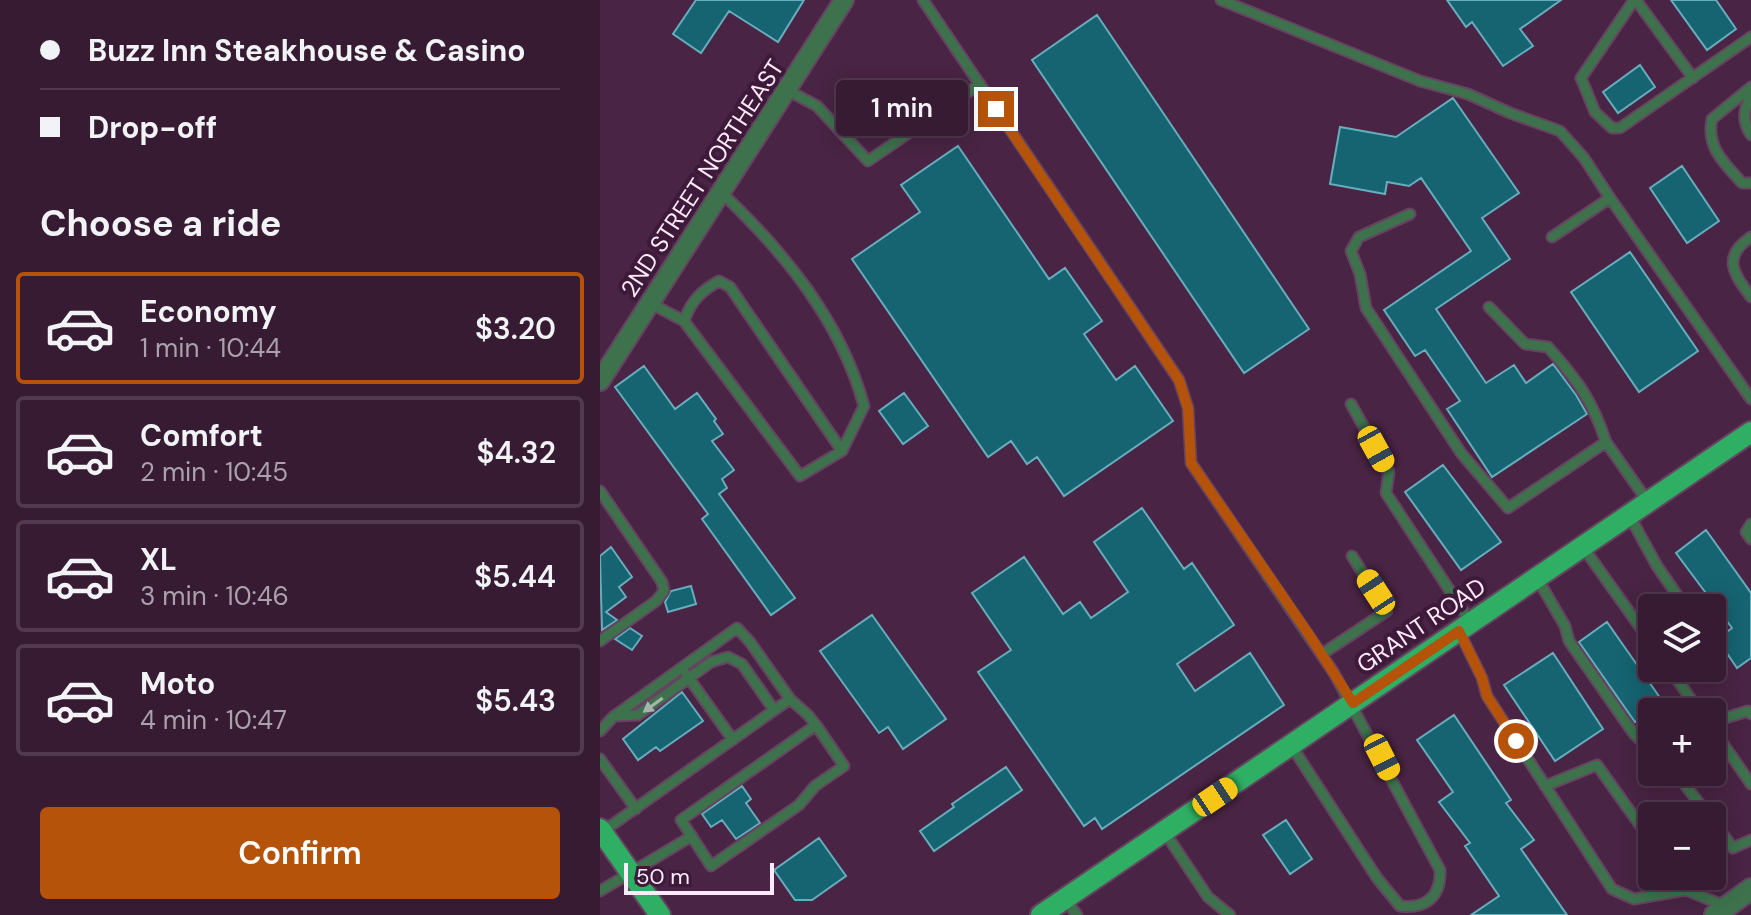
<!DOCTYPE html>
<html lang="en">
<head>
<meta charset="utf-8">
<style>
  :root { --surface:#371b33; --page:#3e243b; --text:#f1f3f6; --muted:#aaa1ac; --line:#51394e; --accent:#b45309 }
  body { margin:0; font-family:"DM Sans",sans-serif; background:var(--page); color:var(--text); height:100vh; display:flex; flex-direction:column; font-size:30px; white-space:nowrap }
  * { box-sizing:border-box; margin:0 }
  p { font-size:26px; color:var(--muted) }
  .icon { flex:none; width:44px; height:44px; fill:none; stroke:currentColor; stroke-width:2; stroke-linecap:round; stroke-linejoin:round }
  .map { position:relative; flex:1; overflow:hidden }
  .sheet { display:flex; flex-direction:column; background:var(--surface); width:600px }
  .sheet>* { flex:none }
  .top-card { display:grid; align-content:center; height:176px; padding:0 40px; background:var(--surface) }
  .fabs { position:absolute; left:1038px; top:594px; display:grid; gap:16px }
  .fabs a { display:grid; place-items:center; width:88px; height:88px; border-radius:8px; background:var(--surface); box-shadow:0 4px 20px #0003,0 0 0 2px var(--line); font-size:40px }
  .scale { position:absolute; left:24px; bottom:20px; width:150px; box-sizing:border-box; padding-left:8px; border:4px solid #feeafa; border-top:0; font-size:22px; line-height:28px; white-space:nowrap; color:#feeafa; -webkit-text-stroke:6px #3e1a3a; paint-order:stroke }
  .end { position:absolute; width:36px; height:36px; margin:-18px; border:10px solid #b45309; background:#fff; box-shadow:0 0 0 4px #fff }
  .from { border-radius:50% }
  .bubble { position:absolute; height:56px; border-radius:8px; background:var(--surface); box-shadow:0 4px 20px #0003,0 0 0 2px var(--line); font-size:26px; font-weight:600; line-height:56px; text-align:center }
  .car { position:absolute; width:24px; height:48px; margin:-24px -12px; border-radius:10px; box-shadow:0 0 6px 2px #0007; background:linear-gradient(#f5c518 24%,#345 0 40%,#f5c518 0 76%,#345 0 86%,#f5c518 0) }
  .top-card b { display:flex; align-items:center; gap:28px; height:76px; font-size:30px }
  .top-card b+b { border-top:2px solid var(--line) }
  .top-card i { width:20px; height:20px; background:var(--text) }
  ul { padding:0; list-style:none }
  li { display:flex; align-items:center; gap:24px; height:112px; margin:0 16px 12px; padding:0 24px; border:4px solid var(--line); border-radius:8px }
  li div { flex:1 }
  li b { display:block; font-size:30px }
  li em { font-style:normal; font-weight:600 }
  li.on { border-color:var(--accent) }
  li>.icon { width:72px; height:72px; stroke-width:1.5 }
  h2 { padding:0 40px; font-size:36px; line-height:96px }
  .cta { display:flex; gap:16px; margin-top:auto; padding:16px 40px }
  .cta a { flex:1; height:92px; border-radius:8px; background:var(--accent); color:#fff; font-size:32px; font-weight:600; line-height:92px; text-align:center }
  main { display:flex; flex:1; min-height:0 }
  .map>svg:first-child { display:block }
  .building { fill:#166371; stroke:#67adbc; stroke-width:2 }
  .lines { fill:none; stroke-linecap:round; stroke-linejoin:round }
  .service-casing { stroke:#664461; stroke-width:13 }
  .minor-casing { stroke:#664461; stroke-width:22 }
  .tertiary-casing { stroke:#664461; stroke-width:24 }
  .primary-casing { stroke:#664461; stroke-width:24 }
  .service { stroke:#3d724d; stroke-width:9 }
  .minor { stroke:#3d724d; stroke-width:18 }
  .tertiary { stroke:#3d724d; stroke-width:20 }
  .primary { stroke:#2eaf63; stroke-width:20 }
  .oneway { fill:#a7b4ac }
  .route { stroke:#b45309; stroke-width:10 }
  .labels { text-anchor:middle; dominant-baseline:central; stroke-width:8; stroke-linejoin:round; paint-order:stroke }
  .street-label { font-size:24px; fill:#feeafa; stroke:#3e1a3a }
</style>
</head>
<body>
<main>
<section class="sheet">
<div class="top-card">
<b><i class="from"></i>Buzz Inn Steakhouse &amp; Casino</b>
<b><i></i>Drop-off</b>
</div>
<h2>Choose a ride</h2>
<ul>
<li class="on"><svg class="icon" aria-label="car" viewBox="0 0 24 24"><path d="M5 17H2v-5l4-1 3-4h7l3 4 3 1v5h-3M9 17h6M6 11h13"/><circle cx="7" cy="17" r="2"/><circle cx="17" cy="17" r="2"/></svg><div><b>Economy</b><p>1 min · 10:44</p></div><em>$3.20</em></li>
<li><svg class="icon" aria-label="car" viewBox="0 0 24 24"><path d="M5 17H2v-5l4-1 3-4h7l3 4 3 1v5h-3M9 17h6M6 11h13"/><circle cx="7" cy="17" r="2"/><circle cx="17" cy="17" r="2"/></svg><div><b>Comfort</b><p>2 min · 10:45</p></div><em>$4.32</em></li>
<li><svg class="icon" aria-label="car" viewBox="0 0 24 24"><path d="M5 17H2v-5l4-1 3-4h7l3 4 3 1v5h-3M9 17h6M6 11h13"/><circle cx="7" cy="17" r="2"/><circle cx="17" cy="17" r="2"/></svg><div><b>XL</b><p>3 min · 10:46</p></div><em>$5.44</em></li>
<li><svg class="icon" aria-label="car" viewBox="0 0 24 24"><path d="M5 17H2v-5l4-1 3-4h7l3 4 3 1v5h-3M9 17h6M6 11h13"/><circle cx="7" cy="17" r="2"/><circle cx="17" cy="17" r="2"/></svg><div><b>Moto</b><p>4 min · 10:47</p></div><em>$5.43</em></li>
</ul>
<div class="cta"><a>Confirm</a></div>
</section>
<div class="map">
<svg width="1151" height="915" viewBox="0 0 1151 915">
  <rect width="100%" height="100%" fill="#492444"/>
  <path class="building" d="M96,0H204L178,42L129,11L101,53L73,34Z
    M847,0H961L920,29L933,46L903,66L872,22L866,27Z
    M1071,0H1116L1136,29L1107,50Z
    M497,15L709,329L644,373L432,60Z
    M1040,65L1055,87L1018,113L1003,92Z
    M853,98L919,193L882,218L910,259L836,309L886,383L914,365L926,383L953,364L976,395L987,414L892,477L847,409L860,401L825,350L815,356L784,310L871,251L821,178L809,186L787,182L785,194L730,184L740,127L796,137Z
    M358,146L449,279L465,268L502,321L484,334L516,380L535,366L573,421L464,496L437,457L427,464L411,441L388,457L252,259L320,212L301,185Z
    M1082,166L1119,221L1087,243L1050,188Z
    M1030,252L1098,351L1039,392L971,292Z
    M44,366L75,409L97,393L116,419L114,421L123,434L112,441L134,470L122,479L127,488L119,494L195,598L171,615L102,519L108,514L15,387Z
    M304,393L328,426L303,444L279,411Z
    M843,465L901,542L861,570L805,492Z
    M542,508L584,569L592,563L634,625L577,664L595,691L650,653L684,705L502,829L495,818L484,826L378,672L411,650L372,593L424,557L463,614L480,602L491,618L528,592L494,542Z
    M1106,530L1151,593V658L1137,668L1120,643L1127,639L1124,634L1132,628L1076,553Z
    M11,547L32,577L19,587L26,597L6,612L17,620L2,630L0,556Z
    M91,586L96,604L68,612L65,602L71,591Z
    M272,615L346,719L303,749L288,727L279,733L220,651Z
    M1007,622L1063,702L1035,722L979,642Z
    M30,628L42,636L32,650L15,639Z
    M953,653L1003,729L955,761L904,685Z
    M82,692L103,721L60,751L56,747L38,760L23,739Z
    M854,715L911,800L906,803L934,840L921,849L967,915H871L899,896L865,846L870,843L839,802L853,792L817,740Z
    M406,767L422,790L334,851L320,831L354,807L352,804Z
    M142,786L151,799L146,803L160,823L136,839L122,820L111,827L102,814Z
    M686,820L712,859L690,874L663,835Z
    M219,838L246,876L212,900H195L174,870Z"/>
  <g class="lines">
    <g class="service-casing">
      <path id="service" d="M323,0L579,380L588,408L591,463L734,673L840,870C841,897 826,909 800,906L777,878L691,745
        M621,0L820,81L868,94L910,113L960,131L984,158L1010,198
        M1034,0L981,78L995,112L1012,128H1020L1151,37
        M1036,0L1093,78
        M1151,87L1112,119C1106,147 1124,163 1142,183H1151
        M187,90L217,106L268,161L380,84
        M1151,96C1143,110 1142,121 1151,135
        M810,214L759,237L751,251L760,274L766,308L861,453L908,508L1006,442L1048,502
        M952,237L1010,198L1151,399
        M1151,237C1121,257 1134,274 1151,297
        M50,303L84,321L200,476L242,451L264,406C241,321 184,252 121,192
        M889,307L925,344L948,347C977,380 992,399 1006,442
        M84,321C91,301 101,291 119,281L130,287L242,451
        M751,404L789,472L786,493L871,623
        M0,491L62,582L64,591L56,601L0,641
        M1029,515L1057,566L1086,608
        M1151,524L1146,532L1151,539
        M983,547L1052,644
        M937,578L965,626L969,641L1034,734L1052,751
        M859,631L882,678L887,696L1012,889L1034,899L1086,890L1125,906
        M722,654L787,611L752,556
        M1112,657L1119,676
        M1069,668L1100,712
        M86,674L133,740
        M190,699L208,715L216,725
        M14,716L38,715L111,662L128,657L142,664L174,710
        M1112,722L1148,711L1151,714
        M216,725L244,766L215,786L199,805L111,866L81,820Z
        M1112,728L1151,784
        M0,731L13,717L137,628L150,642L190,699L2,832
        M0,759L36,809
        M1075,772L1109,816
        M945,786L997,765L1052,842
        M1112,820L1133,848L1151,840
        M564,831L608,897L630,915
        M1076,876L1086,890
        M0,891L92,836
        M465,899L477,915"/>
    </g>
    <g class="minor-casing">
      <path id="minor" d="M0,381L244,0"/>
    </g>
    <g class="tertiary-casing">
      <path id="tertiary" d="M1115,915L1151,889"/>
    </g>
    <g class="primary-casing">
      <path id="primary" d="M0,829L60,915
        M441,915L1151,432"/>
    </g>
    <use href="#service" class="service"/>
    <use href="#minor" class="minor"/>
    <use href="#tertiary" class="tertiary"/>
    <use href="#primary" class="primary"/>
  </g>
  <defs><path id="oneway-solid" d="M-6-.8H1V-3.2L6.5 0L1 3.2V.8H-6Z" transform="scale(2)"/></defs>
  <use class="oneway" href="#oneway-solid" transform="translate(53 705) rotate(144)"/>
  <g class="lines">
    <path class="route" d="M396,109L579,380L588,408L591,463L708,633L753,703L859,631L882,678L887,696L916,741"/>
  </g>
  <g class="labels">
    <g class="street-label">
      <text transform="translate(102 178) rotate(-57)">2ND STREET NORTHEAST</text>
      <text transform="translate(821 625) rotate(-34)">GRANT ROAD</text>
    </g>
  </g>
</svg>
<div class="fabs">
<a><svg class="icon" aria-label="layers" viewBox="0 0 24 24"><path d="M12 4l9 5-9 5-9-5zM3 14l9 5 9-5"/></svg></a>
<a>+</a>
<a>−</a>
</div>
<div class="scale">50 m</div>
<i class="end from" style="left:916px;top:741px"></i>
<i class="end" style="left:396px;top:109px"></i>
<div class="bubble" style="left:236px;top:80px;width:132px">1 min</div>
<i class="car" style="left:776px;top:449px;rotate:151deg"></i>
<i class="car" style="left:776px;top:592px;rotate:327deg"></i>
<i class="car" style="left:782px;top:757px;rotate:153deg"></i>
<i class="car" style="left:615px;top:797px;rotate:56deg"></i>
</div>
</main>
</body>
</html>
